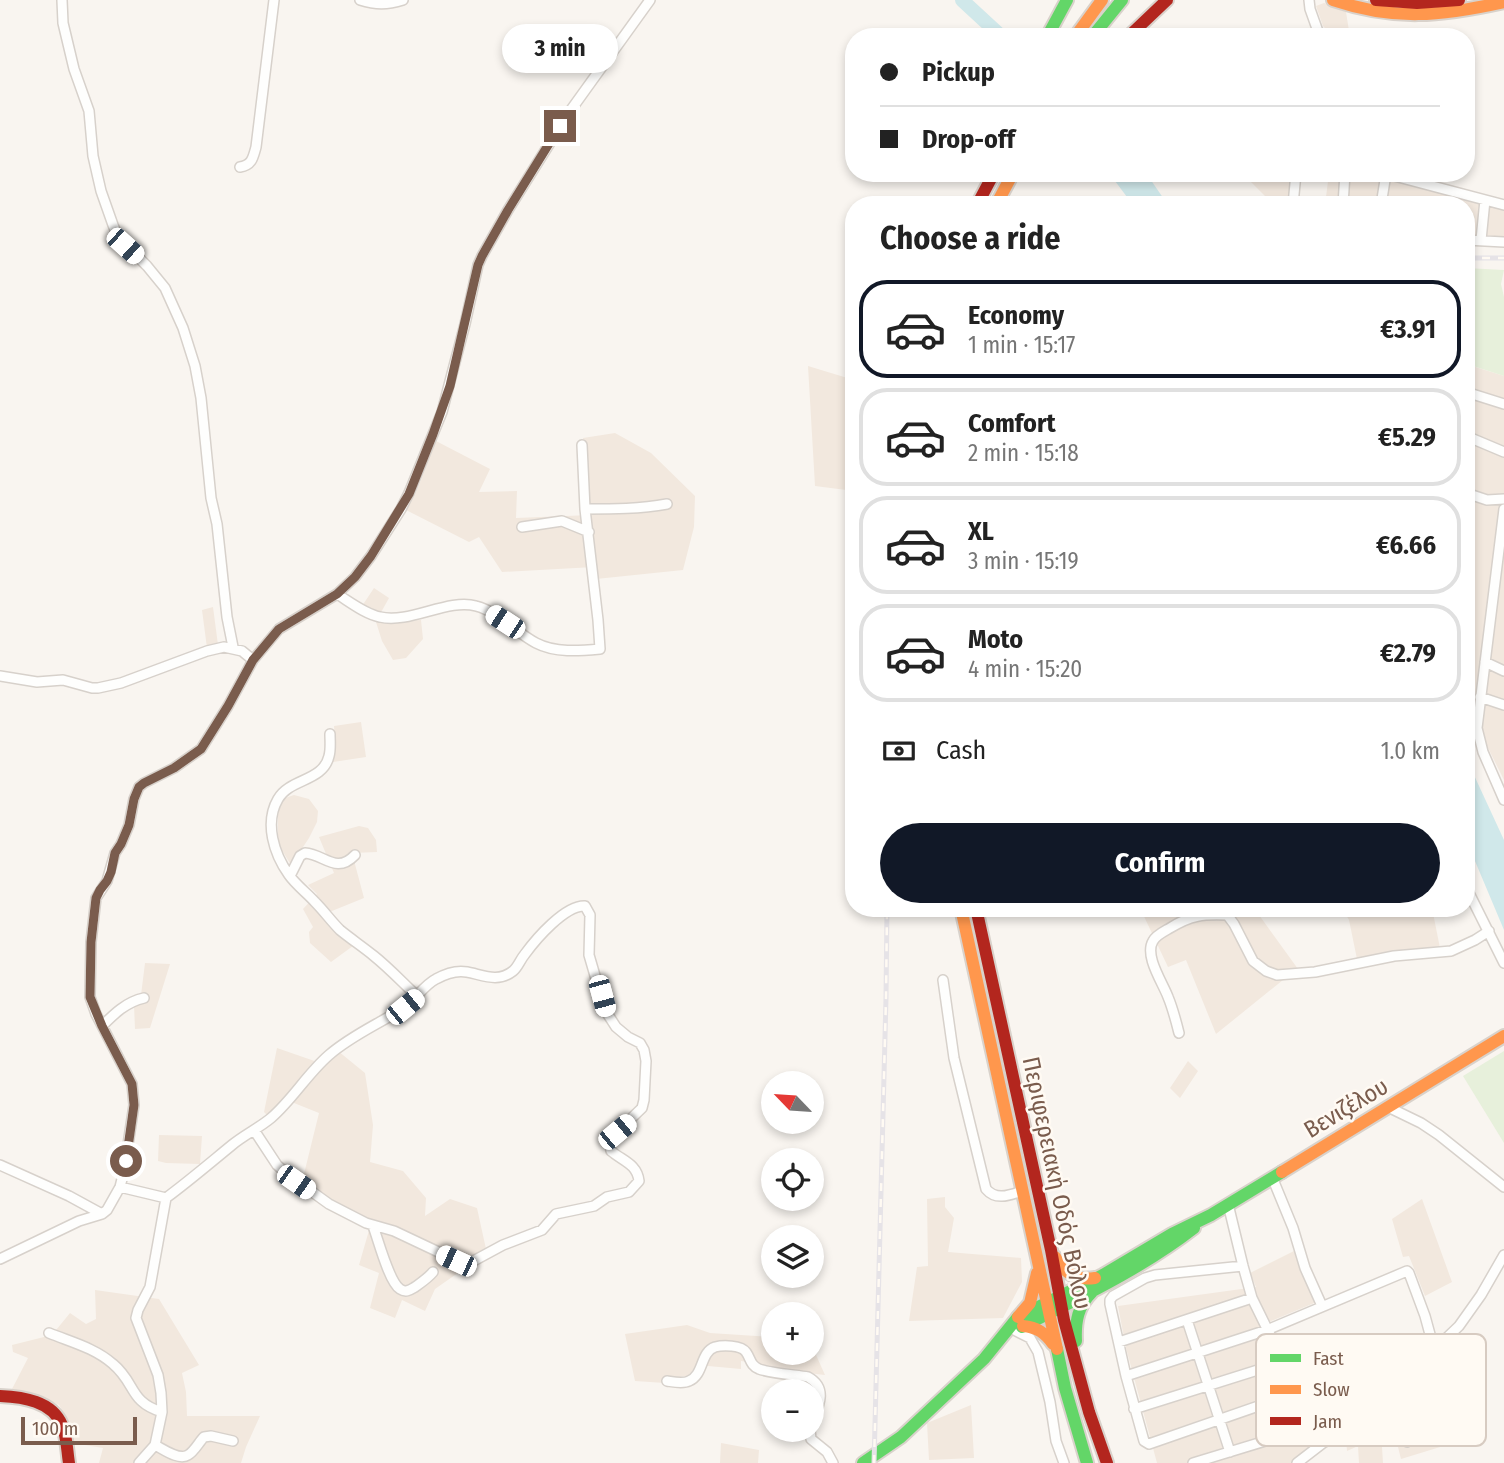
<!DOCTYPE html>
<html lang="en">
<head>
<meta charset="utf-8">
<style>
  :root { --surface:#fff; --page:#f2f2f2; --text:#222; --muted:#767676; --line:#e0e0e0; --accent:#111827 }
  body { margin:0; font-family:"Fira Sans Condensed",sans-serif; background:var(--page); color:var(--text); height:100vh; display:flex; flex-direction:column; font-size:26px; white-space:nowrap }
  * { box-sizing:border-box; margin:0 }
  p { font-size:23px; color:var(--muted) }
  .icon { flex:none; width:38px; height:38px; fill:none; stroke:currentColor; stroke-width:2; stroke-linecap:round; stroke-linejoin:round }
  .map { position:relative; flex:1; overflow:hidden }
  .panel { position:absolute; left:845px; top:196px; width:630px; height:721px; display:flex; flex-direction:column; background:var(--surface); border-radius:28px; box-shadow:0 4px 10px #0003 }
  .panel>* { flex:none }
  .banner { position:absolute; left:845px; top:28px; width:630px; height:154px; border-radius:28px; box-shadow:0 4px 10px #0003; display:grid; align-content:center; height:154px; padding:0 35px; background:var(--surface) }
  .needle { width:46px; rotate:295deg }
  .tools { position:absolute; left:761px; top:1071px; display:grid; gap:14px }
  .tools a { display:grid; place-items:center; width:63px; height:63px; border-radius:50%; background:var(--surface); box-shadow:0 4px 10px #0003; font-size:35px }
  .scale { position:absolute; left:21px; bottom:18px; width:116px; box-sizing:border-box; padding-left:7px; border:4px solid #7a5c4d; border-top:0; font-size:19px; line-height:24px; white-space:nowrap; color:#7a5c4d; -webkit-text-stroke:5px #fffaf3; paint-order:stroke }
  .end { position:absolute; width:32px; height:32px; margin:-16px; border:9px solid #7a5c4d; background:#fff; box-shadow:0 0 0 4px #fff }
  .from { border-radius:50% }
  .bubble { position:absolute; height:49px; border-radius:24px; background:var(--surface); box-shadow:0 4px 10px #0003; font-size:23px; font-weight:700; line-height:49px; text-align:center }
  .car { position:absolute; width:21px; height:42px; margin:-21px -10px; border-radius:9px; box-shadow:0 0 5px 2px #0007; background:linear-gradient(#fff 24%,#345 0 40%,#fff 0 76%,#345 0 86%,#fff 0) }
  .banner b { display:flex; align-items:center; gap:24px; height:66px; font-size:26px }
  .banner b+b { border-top:2px solid var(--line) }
  .banner i { width:18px; height:18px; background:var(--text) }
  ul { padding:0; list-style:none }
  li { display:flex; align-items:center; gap:21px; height:98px; margin:0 14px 10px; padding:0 21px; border:4px solid var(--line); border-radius:28px }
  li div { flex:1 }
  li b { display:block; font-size:26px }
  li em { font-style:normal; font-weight:700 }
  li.on { border-color:var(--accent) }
  li>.icon { width:63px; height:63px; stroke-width:1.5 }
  h2 { padding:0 35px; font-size:32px; line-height:84px }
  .pay { display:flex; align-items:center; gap:18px; height:77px; padding:0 35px; font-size:26px }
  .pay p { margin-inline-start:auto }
  .action { display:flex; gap:14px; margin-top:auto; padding:14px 35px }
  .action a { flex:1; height:80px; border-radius:42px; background:var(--accent); color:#fff; font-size:28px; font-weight:700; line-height:80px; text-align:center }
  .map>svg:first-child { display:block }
  .residential { fill:#f2e8de }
  .green { fill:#e7f0db }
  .water { fill:#d0e8ea }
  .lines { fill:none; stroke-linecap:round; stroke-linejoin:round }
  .river { stroke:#d0e8ea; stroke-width:14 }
  .street-casing { stroke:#d7d1cb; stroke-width:12 }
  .fast-casing { stroke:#d9d2cb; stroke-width:16 }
  .slow-casing { stroke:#d9d2cb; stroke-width:16 }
  .jam-casing { stroke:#d9d2cb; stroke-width:16 }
  .street { stroke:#fefefd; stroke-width:9 }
  .fast { stroke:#63d668; stroke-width:12 }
  .slow { stroke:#ff974d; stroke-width:12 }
  .jam { stroke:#b3261e; stroke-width:12 }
  .rail-casing { stroke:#e6e3e7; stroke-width:5 }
  .rail { stroke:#fffaf3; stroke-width:2.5; stroke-dasharray:8; stroke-linecap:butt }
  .route { stroke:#7a5c4d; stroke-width:9 }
  .labels { text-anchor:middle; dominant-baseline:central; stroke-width:5; stroke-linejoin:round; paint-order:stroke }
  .street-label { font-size:24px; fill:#7a5c4d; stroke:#fffaf3 }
  .key { fill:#fffaf3; stroke:#d7cbc1; stroke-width:2 }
  .key-label { font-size:19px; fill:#7a5c4d }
</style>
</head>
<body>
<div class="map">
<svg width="1504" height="1463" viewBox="0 0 1504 1463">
  <rect width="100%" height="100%" fill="#f9f5f0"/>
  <path class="residential" d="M1324,3L1346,12L1350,37H1327L1330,33L1323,26L1316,6Z
    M1242,173H1292L1288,205H1274Z
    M1329,173H1399L1504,208V239L1467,237L1466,205H1325Z
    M1466,364L1504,376V780L1483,738V726L1467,723Z
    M808,366L854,380V491L815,486Z
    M615,433L651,453L695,496L694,527L683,570L596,579L594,567L502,572L479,537L469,542L406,510L419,485L436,441L490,469L479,492L517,491L516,518L591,515L583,438Z
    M374,588L389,598L379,616L362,606Z
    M213,607L218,645L207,648L202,610Z
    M421,620L423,639L406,658L393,660L382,641L376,622Z
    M361,722L366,757L333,762L335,740L334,726Z
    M294,795L309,799L318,811L317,822L309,838L291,865L280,847L278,835V815L280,806L285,798Z
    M359,826L368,828L376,840L377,852L352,853L364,898L327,913L357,943L331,962L310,943L309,932L313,927L303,909L317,894L308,885L334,873L319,837Z
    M1140,908H1220L1228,919L1254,908L1298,969L1280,970L1283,980L1216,1034L1186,960L1168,967Z
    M1342,908H1432L1440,948L1357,959L1349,920Z
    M145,963L170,964L150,1028L135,1029L134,1005L140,1003Z
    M277,1048L326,1065L338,1051L365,1073L373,1125L370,1162L403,1171L426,1198L425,1216L450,1199L477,1208L486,1249L465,1268L435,1289L425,1311L402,1300L395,1318L370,1308L379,1273L359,1265L372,1220L339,1208L302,1182L319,1113L284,1099L268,1116L264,1112Z
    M1188,1061L1198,1071L1180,1098L1170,1088Z
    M159,1135L202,1136L200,1164L166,1163L158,1161Z
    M945,1197V1207L954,1218L948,1252L1021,1258L1022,1282L1003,1318L909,1321L917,1267L928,1266L927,1199Z
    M1422,1199L1452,1282L1425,1296L1409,1256L1403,1257L1392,1219Z
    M1298,1249L1319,1301L1264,1324L1318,1439L1313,1449L1296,1463H1157L1126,1348L1118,1306L1256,1287L1250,1273Z
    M95,1290L159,1299L199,1365L182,1373L186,1392L187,1416H260L246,1447L241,1463H99L103,1448L73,1443L71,1425L59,1405L34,1394L12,1389L28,1358L13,1352L12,1345L52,1335L70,1313L86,1324L96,1319Z
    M687,1325L710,1333L773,1337L774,1353H812V1346L825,1375L762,1368L748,1362L741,1361V1369L697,1365L688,1376L667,1378L665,1383L635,1381L625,1334Z
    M1439,1351L1447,1388L1450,1420V1444L1401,1459L1398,1447L1405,1443L1402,1436L1382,1447L1383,1463H1359L1358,1446L1347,1451L1346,1438L1362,1425L1370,1415L1405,1385Z
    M971,1405L974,1458L929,1460L927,1423Z
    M721,1443L759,1450L758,1463H720Z"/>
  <path class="green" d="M1466,268L1504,270L1501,284L1504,297V376L1467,364Z
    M1504,1051V1143L1463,1076Z"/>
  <path class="water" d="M1109,173H1146L1168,205H1133Z
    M1467,760L1504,840V930L1467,842Z"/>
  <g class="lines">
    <path class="river" d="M962,0L1002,37"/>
    <g class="street-casing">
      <path id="street" d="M62,0L63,23L74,69L89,111L93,156L101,191L113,225L118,237L147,266L165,288L183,328L195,366L201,398L211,498L217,524L227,617L233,647
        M360,0C376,5 387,5 403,0
        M1309,0L1310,9L1320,37
        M240,167C252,165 253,158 256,147L274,0
        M1383,173L1504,205
        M1242,205H1253
        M1293,205L1296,173
        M1343,205L1345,173
        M1381,205L1386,174
        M1466,240L1504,242
        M1481,240L1485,200
        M1466,392L1504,404
        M1466,436L1504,452
        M1466,493L1487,500L1504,499
        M585,509C613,509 640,509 667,504
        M1504,509L1477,728L1483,752L1504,800
        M522,527L562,521L589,532
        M337,594C350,602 365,614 380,617C410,624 448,598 476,606C499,612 515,632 536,643C555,653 579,651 600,649L598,620L585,509L582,445
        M1485,662L1504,671
        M0,676L37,682L63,680L92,688H98L121,683L207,651L224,647L242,651L253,660
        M1480,697L1504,705
        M330,734C330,741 331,749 329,756C323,782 290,778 278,799C264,823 274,854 289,875C296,885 307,893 315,902C324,911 331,921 340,930C351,939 363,947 374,956C389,968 403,983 417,996
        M290,876L300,856L305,853C324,854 336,875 355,855
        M1466,887L1504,963
        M1222,908L1234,924L1253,961L1266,971L1277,975L1315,972L1394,956L1451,951L1475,940L1489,931
        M943,980L954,1058L986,1189C996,1201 1010,1195 1022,1191
        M102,1026C114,1014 126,1002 144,998
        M1179,1033C1176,1021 1173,1009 1168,997C1163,983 1144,956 1153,941C1156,935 1165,931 1170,928C1191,915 1203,914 1227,915
        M1388,1107L1421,1123L1439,1135L1504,1187
        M0,1165L69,1196L102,1214
        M1272,1177L1293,1228L1305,1268L1322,1306
        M120,1187L166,1198
        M1228,1204L1243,1266L1252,1298L1323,1443
        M373,1226C378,1239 389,1282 400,1289C406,1293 410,1290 415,1287C422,1282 428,1278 433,1272
        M0,1259L79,1221L102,1214L107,1210L120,1187L124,1171L134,1105L132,1084L96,1014L90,997L91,942L96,898L107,881L115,853L121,844L129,825L134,799L139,787L144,783L174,768L201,749L228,706L253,660L279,629L337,594L355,577L371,556L401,509L409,493L442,412L465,324L478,265L482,256L508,210L568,114L650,0
        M1243,1266L1155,1275L1145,1278L1113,1296L1110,1300V1304L1126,1376L1144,1441L1149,1444L1299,1392
        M1187,1320L1230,1452
        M1016,1331L1030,1338L1038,1352L1050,1402L1056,1441L1064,1463
        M49,1333C71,1342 95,1348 113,1364C136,1383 129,1402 162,1412
        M1119,1342L1252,1298
        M1126,1376L1267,1330L1407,1271L1409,1273L1425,1316L1434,1349
        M667,1381C674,1382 683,1384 689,1381C704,1375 700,1352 715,1347C723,1345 741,1345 746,1352C751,1359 750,1365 759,1369C769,1373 796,1375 808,1377C828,1388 819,1406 812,1423
        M1390,1391L1407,1442
        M1134,1409L1283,1362
        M810,1430L811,1439L827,1452L833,1463
        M155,1445C163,1449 179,1461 188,1455C194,1452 199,1442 204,1437L211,1436L233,1441
        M139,1463L155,1445L162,1412L161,1393L158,1375L136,1318L138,1310L150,1287L166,1198C189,1181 210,1163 232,1145C244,1135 259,1128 271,1118C293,1099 307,1074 329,1055C352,1035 379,1024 405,1007C416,999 424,985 436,979C445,974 457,970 467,972C483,975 498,983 513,971C518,967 520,960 525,954C536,939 565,905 585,906L590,915L589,955L605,1010L616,1027L628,1037L640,1043L644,1050L646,1061L644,1100L642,1108L617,1132L610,1143L611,1151C623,1161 637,1164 639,1181L629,1192L607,1197L594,1206L556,1214L542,1230L503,1245L466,1265L394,1231L366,1223L329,1204L286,1173L277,1165L254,1130
        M1193,1463L1275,1438L1316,1428
        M1297,1463L1323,1443L1343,1433L1413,1370L1459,1326L1481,1295L1504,1255"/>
    </g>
    <g class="fast-casing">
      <path id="fast" d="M1047,37L1067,0
        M1092,37L1122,0
        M1022,1327C1081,1297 1141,1269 1194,1228
        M1076,1341C1075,1321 1078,1306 1092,1292
        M1057,1349L1065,1388L1087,1463
        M863,1463L901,1437L984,1359L1018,1317L1103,1275L1172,1234L1211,1215L1282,1172"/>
    </g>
    <g class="slow-casing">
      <path id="slow" d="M1333,0C1395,21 1441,16 1504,2
        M1075,37L1102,0
        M996,205L1013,173
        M961,908L1057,1349
        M1282,1172L1504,1036
        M1055,1257C1065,1273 1075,1281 1095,1278
        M1018,1317L1030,1303L1037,1273
        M1023,1326C1037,1327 1045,1333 1053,1344"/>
    </g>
    <g class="jam-casing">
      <path id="jam" d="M1376,0L1417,3L1459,0
        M1128,37L1167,0
        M977,205L994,173
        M976,908L1051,1250L1064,1320L1089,1412L1107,1463
        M0,1396C23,1397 52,1401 62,1425C67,1436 67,1451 69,1463"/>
    </g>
    <use href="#street" class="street"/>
    <use href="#fast" class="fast"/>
    <use href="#slow" class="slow"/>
    <use href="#jam" class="jam"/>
    <g class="rail-casing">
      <path id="rail" d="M1466,258H1504
        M874,1463L886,998L887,908"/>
    </g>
    <use href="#rail" class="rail"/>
  </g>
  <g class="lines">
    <path class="route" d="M126,1161L134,1105L132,1084L102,1026L90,997L91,942L96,898L100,890L107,881L111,872L115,853L121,844L129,825L134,799L139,787L144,783L174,768L201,749L228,706L253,660L279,629L337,594L355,577L371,556L409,494L433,434L450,386L478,265L482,256L508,210L560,126"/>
  </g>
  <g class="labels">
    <g class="street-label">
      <text transform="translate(1346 1108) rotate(-31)">Βενιζέλου</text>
      <text transform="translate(1057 1183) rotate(78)">Περιφερειακή Οδός Βόλου</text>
    </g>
  </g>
  <rect x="1256" y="1334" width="230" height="112" rx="10" class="key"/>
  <rect x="1270" y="1354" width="31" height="8" fill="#63d668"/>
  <rect x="1270" y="1385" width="31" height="9" fill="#ff974d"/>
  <rect x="1270" y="1417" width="31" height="8" fill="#b3261e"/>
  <g class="key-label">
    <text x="1313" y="1365">Fast</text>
    <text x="1313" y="1396">Slow</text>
    <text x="1313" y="1428">Jam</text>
  </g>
</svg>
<div class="tools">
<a><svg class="needle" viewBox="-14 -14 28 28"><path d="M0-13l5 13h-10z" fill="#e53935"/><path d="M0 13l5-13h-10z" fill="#767676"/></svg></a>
<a><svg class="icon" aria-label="locate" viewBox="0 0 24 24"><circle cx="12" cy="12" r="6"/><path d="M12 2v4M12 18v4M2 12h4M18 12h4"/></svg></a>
<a><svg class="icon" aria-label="layers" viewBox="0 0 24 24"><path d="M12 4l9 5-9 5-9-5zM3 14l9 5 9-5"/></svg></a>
<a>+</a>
<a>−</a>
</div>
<div class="scale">100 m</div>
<i class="end from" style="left:126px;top:1161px"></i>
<i class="end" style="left:560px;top:126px"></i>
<div class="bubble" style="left:502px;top:24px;width:116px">3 min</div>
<i class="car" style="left:125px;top:246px;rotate:132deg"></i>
<i class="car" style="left:505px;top:622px;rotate:303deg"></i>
<i class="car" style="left:602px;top:996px;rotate:165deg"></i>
<i class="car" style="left:405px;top:1007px;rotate:51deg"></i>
<i class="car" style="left:617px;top:1132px;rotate:50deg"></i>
<i class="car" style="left:296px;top:1182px;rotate:125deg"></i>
<i class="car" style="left:456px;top:1261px;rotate:295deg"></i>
<div class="banner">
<b><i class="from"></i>Pickup</b>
<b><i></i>Drop-off</b>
</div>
<section class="panel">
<h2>Choose a ride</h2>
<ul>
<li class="on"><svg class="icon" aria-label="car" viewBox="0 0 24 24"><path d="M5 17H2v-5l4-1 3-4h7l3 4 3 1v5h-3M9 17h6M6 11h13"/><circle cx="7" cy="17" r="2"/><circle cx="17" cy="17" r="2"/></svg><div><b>Economy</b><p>1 min · 15:17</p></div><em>€3.91</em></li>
<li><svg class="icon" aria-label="car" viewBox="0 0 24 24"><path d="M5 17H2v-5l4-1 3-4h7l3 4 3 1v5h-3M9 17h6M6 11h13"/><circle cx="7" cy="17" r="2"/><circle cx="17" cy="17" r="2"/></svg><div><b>Comfort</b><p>2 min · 15:18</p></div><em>€5.29</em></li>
<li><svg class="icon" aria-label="car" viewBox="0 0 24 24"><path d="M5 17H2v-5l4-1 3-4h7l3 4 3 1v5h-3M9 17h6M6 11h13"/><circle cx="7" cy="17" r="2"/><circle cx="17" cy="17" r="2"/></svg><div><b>XL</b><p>3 min · 15:19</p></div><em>€6.66</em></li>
<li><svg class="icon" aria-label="car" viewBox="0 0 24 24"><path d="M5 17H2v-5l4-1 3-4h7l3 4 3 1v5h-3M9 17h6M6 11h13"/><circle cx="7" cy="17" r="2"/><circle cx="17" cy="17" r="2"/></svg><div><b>Moto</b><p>4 min · 15:20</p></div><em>€2.79</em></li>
</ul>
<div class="pay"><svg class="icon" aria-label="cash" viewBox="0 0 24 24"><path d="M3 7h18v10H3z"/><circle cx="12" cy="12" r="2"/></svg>Cash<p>1.0 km</p></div>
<div class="action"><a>Confirm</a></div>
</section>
</div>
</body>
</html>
